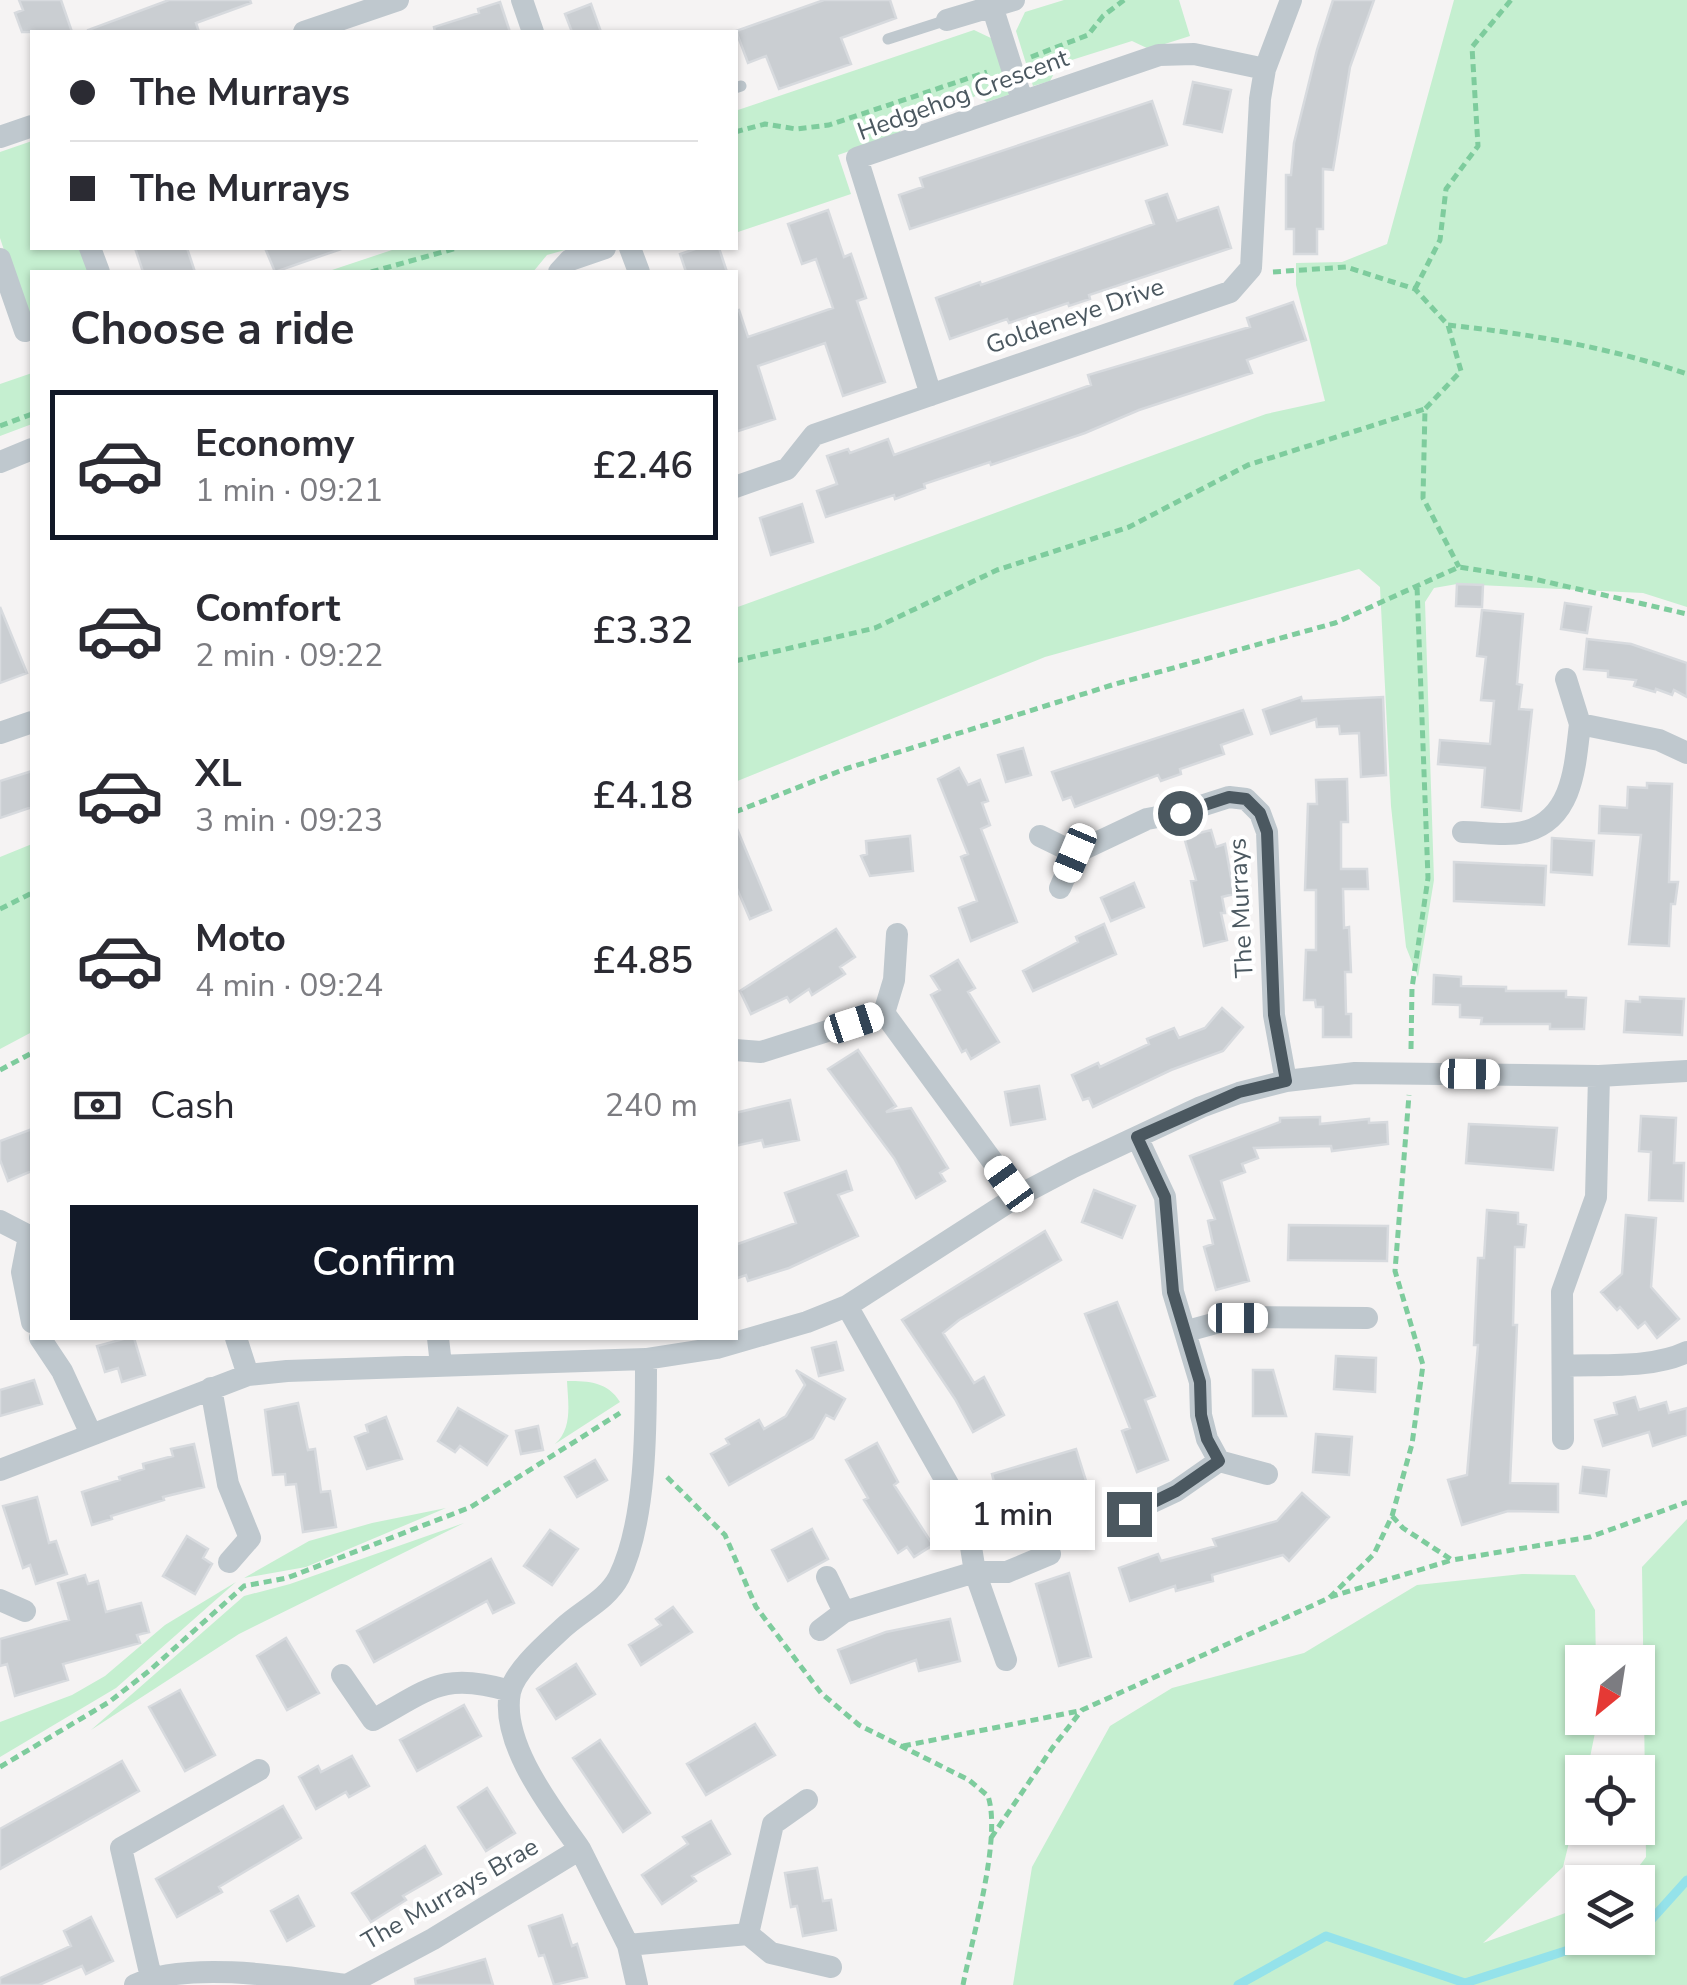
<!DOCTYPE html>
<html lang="en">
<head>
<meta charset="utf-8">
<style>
  :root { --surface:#fff; --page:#f7f7f7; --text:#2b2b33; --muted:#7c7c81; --line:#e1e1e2; --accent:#111827 }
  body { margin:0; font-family:"Nunito Sans",sans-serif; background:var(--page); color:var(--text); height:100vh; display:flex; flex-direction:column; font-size:38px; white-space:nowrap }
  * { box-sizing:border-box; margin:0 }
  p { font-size:32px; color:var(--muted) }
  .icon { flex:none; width:55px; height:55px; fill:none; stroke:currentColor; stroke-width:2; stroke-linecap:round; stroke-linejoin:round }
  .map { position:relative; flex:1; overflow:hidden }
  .sheet { position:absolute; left:30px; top:270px; width:708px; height:1070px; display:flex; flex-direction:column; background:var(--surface); border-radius:0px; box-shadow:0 2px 8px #0004 }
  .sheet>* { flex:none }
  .banner { position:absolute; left:30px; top:30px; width:708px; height:220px; border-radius:0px; box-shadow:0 2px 8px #0004; display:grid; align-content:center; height:220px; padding:0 40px; background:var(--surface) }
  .needle { width:65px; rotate:210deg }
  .tools { position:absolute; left:1565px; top:1645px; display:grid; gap:20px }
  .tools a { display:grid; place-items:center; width:90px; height:90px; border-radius:0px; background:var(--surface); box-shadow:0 2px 8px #0004; font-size:50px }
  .end { position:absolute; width:45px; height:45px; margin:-22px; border:12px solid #4b5860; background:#fff; box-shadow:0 0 0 5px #fff }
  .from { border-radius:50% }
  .bubble { position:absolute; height:70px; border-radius:0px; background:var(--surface); box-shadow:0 2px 8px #0004; font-size:32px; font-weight:600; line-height:70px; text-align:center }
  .car { position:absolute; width:30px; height:60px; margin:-30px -15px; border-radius:12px; box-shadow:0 0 8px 2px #0007; background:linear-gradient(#fff 24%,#345 0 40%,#fff 0 76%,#345 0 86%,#fff 0) }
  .banner b { display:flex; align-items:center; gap:35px; height:95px; font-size:38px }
  .banner b+b { border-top:2px solid var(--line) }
  .banner i { width:25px; height:25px; background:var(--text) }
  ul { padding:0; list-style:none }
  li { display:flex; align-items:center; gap:30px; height:150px; margin:0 20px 15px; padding:0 20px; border:5px solid transparent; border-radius:0px }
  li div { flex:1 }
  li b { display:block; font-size:38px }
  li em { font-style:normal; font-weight:600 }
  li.active { border-color:var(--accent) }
  li>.icon { width:90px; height:90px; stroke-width:1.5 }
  h2 { padding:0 40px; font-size:45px; line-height:120px }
  .pay { display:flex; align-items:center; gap:25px; height:110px; padding:0 40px; font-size:38px }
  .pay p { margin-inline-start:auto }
  .action { display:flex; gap:20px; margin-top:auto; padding:20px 40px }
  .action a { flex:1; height:115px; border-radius:0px; background:var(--accent); color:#fff; font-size:40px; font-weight:600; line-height:115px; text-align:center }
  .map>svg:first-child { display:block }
  .green { fill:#c5efd0 }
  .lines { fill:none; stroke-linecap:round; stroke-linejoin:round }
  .stream { stroke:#94e2ea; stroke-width:9 }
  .building { fill:#caced2; stroke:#d7dade; stroke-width:2.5 }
  .path { stroke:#7ecc9d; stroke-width:5; stroke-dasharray:8 5; stroke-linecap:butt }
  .lane { stroke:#bfc8ce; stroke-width:11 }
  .street { stroke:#bfc8ce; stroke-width:22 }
  .route { stroke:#4b5860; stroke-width:12 }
  .labels { text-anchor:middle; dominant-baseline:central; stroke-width:8; stroke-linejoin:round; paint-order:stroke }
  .street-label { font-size:25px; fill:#4b5860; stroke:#fff }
</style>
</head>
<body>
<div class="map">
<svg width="1687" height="1985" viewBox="0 0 1687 1985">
  <rect width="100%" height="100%" fill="#f5f3f3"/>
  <path class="green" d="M1064,0H1179L1190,36L1149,49L1132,41L1059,64L1050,81L1033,86L1016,31L1025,12Z
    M1454,0H1687V607L1643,593L1457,584L1434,588L1425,602L1434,880L1418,977L1406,947L1391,806L1380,587L1359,569L1045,657L735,782V608L1266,414L1325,401L1296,285V263L1342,262L1387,244Z
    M974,30L993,39L1011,94L987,102L976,96L906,120L899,134L838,155L851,194L735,233V111Z
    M32,141V248H81L89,272H32V334L0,238V152Z
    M398,248H572L547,255L533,272H326Z
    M32,373V424L0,436V384Z
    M32,844V1032L0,1049V857Z
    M567,1381C589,1381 608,1382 620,1402L555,1444C573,1428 568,1403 567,1381Z
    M446,1508L306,1567L244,1578L309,1541L372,1523Z
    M1687,1519V1985H1013L1032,1867L1110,1726L1172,1688L1304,1653L1417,1585L1522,1574L1575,1575L1595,1610L1596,1662H1582V1718H1598L1587,1772H1582V1789L1563,1867L1483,1943L1582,1907V1938H1638V1882H1627L1646,1857L1642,1567Z
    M464,1523L239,1634L91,1730L244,1596L290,1584Z
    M236,1582L116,1688L0,1757V1722L72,1695L105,1676L165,1625Z"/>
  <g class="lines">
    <path class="stream" d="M1638,1925L1651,1920L1687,1880
      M1238,1985L1326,1936L1465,1983L1606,1938"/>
  </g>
  <path class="building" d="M19,0H61L72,32H22L15,13L23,10Z
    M169,0H250L251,3L196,23L199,32H88V30Z
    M824,0H890L896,18L841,38L851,64L779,89L766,56L748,63L736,31Z
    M1333,0H1374L1350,67L1333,170L1323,169V229H1317V254H1294V229H1286V175H1291L1294,143L1317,50Z
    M500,2L510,32H435L434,27L479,13L478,9Z
    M591,4L601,32H572L565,14Z
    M1193,82L1231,90L1222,132L1184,124Z
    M1152,101L1167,145L910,229L899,195L923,187L920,178Z
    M1167,194L1177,221L1218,207L1231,248L1089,295L1090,299L1069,306L1068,303L1009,323L1007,319L950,339L936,298L980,282L981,285L1154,224L1146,201Z
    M828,210L844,257L851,254L866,298L857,301L885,382L843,396L825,343L758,366L775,419L735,432V311L739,310L748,337L833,308L816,259L802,264L788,224Z
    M135,248H187L195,272H143Z
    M265,248H341V249L275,272Z
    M698,248H719L727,272H686L680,254Z
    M1293,302L1306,340L1247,360L1252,373L1139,410L1085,433L991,465L990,462L924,484L925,488L895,499L894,495L826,517L817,491L837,484L827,456L848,449L850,453L888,439L894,455L1091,385L1088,375L1250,327L1247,318Z
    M802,504L813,542L771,555L760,518Z
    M1457,584L1483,585L1482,607L1456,606Z
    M1565,603L1591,607L1587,633L1561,629Z
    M0,607L27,673L0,683Z
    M1482,610L1523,614L1517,684L1522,685L1519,709L1532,710L1521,811L1482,807L1485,768L1438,764L1440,740L1490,744L1494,701L1481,700L1486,657L1477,656Z
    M1587,639L1631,644L1687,663V697L1674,690L1672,695L1656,689L1655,692L1634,686L1636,680L1608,677V671L1584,669Z
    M1301,697L1302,701L1383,697L1386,775L1361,777L1359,733L1340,734L1339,726L1317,727L1316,719L1271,734L1263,710Z
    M1243,710L1252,734L1221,745L1224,754L1180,769L1181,774L1161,781L1158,775L1075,807L1071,797L1063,800L1052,772Z
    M1023,748L1031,775L1006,782L998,755Z
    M959,768L968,785L980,780L988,801L982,803L990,825L981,829L1017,922L971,941L959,908L977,901L961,857L968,854L938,779Z
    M32,771V807L0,818V781Z
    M1347,779L1348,822H1341V869H1367L1368,889H1343L1344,928L1349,927L1351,972H1345L1346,1014H1351V1037H1323V1007H1316L1315,1000H1304L1306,950H1316V890H1305L1308,804H1317L1316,780Z
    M1647,783L1672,784L1669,882H1678L1675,904H1671L1669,946L1629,944L1641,835L1599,833L1600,806L1627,808L1628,787L1647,788Z
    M735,824L771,910L750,919L735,884Z
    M1211,830L1216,847L1225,844L1234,894L1222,897L1225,913H1221L1227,940L1204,946L1191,881L1196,880L1184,837Z
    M910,836L913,871L870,876L861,856L867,854L866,841Z
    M1552,838L1594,841L1592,875L1551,872Z
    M1454,862L1546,866L1544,905L1454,901Z
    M1134,883L1144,907L1111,921L1101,898Z
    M1104,924L1116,954L1033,991L1023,971L1078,942L1076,937Z
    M836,929L855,957L840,967L845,974L812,995L809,989L790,1002L787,997L751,1014L740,991Z
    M958,960L975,988L968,992L999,1042L971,1059L966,1050L962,1052L931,995L940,990L931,976Z
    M1434,975L1461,977V986L1506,987V991H1566V997L1586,998L1584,1029H1550V1024H1481L1482,1018L1460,1017V1005L1433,1004Z
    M1640,997L1684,999L1682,1035L1624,1032L1626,1001L1640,1002Z
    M1222,1008L1243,1027L1223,1051L1171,1070L1093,1107L1089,1098L1083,1100L1072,1075L1098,1063L1100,1067L1149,1044L1147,1039L1174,1028L1179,1038L1205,1028Z
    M858,1050L896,1106L886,1112L911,1108L948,1168L940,1173L945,1181L916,1198L894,1158L828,1069Z
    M1039,1086L1045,1119L1011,1125L1005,1092Z
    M790,1100L799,1140L764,1147L762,1140L735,1146V1113Z
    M1641,1116L1676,1118L1674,1163H1684L1683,1201L1649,1200L1651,1152L1639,1151Z
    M1320,1117V1124L1369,1119V1123L1387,1122L1388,1144L1332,1151L1331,1146L1254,1148L1258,1158L1242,1164L1245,1172L1221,1181L1249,1281L1216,1290L1204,1247L1213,1244L1208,1221L1215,1219L1190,1156L1280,1122V1118Z
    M1469,1124L1557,1128L1553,1170L1466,1163Z
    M32,1129V1171L8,1181L0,1160V1141Z
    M846,1171L852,1190L838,1195L858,1236L789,1268L748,1281L746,1275L735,1279V1245L796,1223L785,1193Z
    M1094,1190L1135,1206L1122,1238L1082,1222Z
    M1487,1210L1518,1213V1224L1526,1225L1524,1247H1515L1513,1325H1517L1510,1483L1558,1484V1512L1508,1511L1462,1525L1448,1480L1467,1475L1478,1345H1474L1478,1258H1484Z
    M1626,1215L1656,1218L1651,1287L1679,1319L1657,1338L1645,1322L1638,1328L1620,1307L1617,1310L1601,1292L1622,1274Z
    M1289,1225L1388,1226L1387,1261L1288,1260Z
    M1045,1231L1061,1260L959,1320L943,1333L974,1383L984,1377L1004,1415L973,1432L955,1399L902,1320Z
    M1117,1302L1155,1396L1145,1400L1168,1460L1137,1472L1122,1431L1130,1428L1085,1314Z
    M127,1338H134L145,1375L122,1382L118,1368L105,1372L97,1346Z
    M836,1342L843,1370L819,1376L812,1348Z
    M1336,1356L1376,1358L1375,1392L1334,1389Z
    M796,1370L845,1399L834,1419L826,1415L813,1438L729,1485L711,1454L729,1444L726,1439L759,1420L764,1429L786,1416L805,1385Z
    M1253,1370H1273L1286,1416H1253Z
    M34,1380L42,1404L0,1416V1390Z
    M1635,1397L1639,1410L1666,1402L1669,1413L1687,1408V1435L1653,1446L1649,1432L1603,1446L1595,1420L1617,1414L1614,1403Z
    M298,1403L308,1450L315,1449L321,1492L330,1491L336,1527L303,1532L296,1484L286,1485L285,1474L273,1475L265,1410Z
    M458,1408L507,1436L487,1465L460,1446L455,1452L438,1441Z
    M386,1417L402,1459L367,1469L355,1437L368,1432L366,1425Z
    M538,1426L543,1450L521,1454L516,1431Z
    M1316,1434L1352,1437L1349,1475L1313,1472Z
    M877,1443L898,1482L894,1485L933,1545L914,1557L907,1547L898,1553L864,1500L868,1498L846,1460Z
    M194,1444L204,1487L163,1497L164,1500L111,1516L112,1519L92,1525L82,1492L120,1480L119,1477L144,1469L143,1464L173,1456L171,1449Z
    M1076,1449L1086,1481L1000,1505L992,1474Z
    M595,1460L607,1480L577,1497L565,1477Z
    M1583,1467L1609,1470L1606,1496L1580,1493Z
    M1302,1493L1329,1517L1289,1561L1283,1555L1212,1575L1213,1581L1176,1591L1175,1586L1130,1601L1119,1568L1158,1554L1161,1561L1216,1546L1213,1539L1277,1521Z
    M37,1497L49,1543L56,1541L67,1574L36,1584L30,1565L23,1568L3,1506Z
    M812,1529L828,1559L788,1581L772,1550Z
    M550,1530L578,1549L552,1585L524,1566Z
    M187,1536L208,1549L203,1558L212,1564L195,1594L163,1576Z
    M491,1559L514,1603L493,1613L487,1601L374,1662L357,1631Z
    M1069,1573L1091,1657L1059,1666L1036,1584Z
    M85,1575L88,1584L98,1581L106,1612L141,1603L149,1632L137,1635L140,1643L63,1664L68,1680L15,1696L7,1664L0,1666V1639L69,1620L58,1583Z
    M673,1607L692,1632L641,1665L629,1645L661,1625L656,1619Z
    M950,1619L960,1661L919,1671L916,1660L851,1683L838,1650L886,1632Z
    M286,1638L319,1693L287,1710L257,1656Z
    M576,1664L595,1694L556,1719L537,1689Z
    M180,1690L215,1755L185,1771L149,1707Z
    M464,1705L481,1736L417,1771L400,1740Z
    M755,1724L775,1755L706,1795L687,1764Z
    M600,1740L650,1813L623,1832L573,1758Z
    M352,1756L369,1786L349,1797L346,1792L316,1809L299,1777L318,1766L321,1772Z
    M122,1761L139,1791L0,1869V1829Z
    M487,1788L515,1833L486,1851L458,1807Z
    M283,1806L301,1838L219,1887L222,1892L177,1917L156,1879Z
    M711,1821L730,1854L692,1876L696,1881L662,1904L642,1875L688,1844L683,1837Z
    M425,1846L441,1874L403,1896L406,1900L371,1922L352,1893Z
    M817,1868L823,1901L831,1900L836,1930L803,1936L797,1906L791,1907L785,1873Z
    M298,1896L314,1926L287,1941L271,1911Z
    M562,1915L572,1946L577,1944L587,1977L554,1985L544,1955L539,1956L529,1926Z
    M91,1917L113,1961L86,1974L82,1966L39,1985H0V1978L71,1946L64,1931Z
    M485,1959L493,1985H416L415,1979Z"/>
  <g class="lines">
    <path class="path" d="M1031,57L1088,35L1103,16L1124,0
      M735,132L765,124L796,129L829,125L987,72
      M371,272L457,248
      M1273,272L1346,267L1415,289L1448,325L1461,371L1425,409L1423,498L1459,567
      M1415,289L1440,240L1446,189L1478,146L1472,47L1511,0
      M1448,325C1530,334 1609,347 1687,374
      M0,426L32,414
      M735,661L875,628L997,570L1129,527L1248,465L1425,409
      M735,812L845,769L1112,685L1335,623L1459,567L1534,579L1687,614
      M0,909L32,893
      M1411,1049L1412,988L1428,878L1417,586
      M0,1070L32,1053
      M667,1477L725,1535L756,1607L821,1693L859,1725L969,1780L988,1796C1002,1838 972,1938 963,1985
      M1392,1516L1403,1528L1452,1560L1590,1537L1687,1502
      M1330,1597L1452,1560
      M903,1746L1079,1711
      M0,1767L109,1702L149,1671L244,1586L287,1578L471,1507L620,1413
      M991,1838L1053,1747L1082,1710L1329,1598L1374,1554L1392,1516L1412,1444L1423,1365L1395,1271L1409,1095"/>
    <path class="lane" d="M888,39L947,20
      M735,88L741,86"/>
    <path class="street" d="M522,0L533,32
      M992,6L1022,100
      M947,20L1014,0
      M304,32L398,0
      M0,137L32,126
      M90,248L99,272
      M630,248L639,272
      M0,259L25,331
      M559,272L570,260L605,248
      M931,395L857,158L1159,55L1194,54L1265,69
      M0,462L32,449
      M735,487L787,469L814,435L1230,292L1251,268L1260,99L1265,69L1291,0
      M1566,679L1580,724
      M0,733L32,722
      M1463,832C1482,832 1508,837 1527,831C1574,817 1575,764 1580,724L1659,740L1687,753
      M1040,836L1075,853
      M1060,888L1075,853L1147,819L1179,813L1229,797L1246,799L1260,813L1267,832L1274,1015L1286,1081
      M884,1013L1018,1196
      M735,1050L761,1052L884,1013L894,980L897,934
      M0,1221L29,1236
      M32,1235L29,1236L22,1272L32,1322
      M847,1306L966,1516L975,1572L1006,1660
      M1187,1331L1238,1317L1367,1318
      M40,1338L62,1371L91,1434
      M236,1338L248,1375
      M438,1338L441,1365
      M1563,1366C1602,1364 1651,1369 1687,1352
      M211,1388L228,1484L250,1538L229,1562
      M1563,1439L1562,1292L1596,1197L1599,1076
      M1219,1461L1267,1474
      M0,1470L248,1375L287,1371L646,1359L717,1348L807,1322L847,1306L1018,1196L1073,1167L1201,1107L1239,1093L1286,1081L1355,1073L1599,1076L1687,1071
      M1129,1513L1176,1491L1219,1461L1207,1439L1201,1415L1200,1382L1173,1292L1165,1197L1137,1137
      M827,1577L844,1612
      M0,1600L25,1611
      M820,1630L844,1612L975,1572H1007L1050,1554L1038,1525
      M342,1675L373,1720C430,1689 443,1671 510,1691
      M580,1849L628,1945L637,1985
      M748,1934L771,1953L831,1967
      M628,1945L748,1934L773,1824L807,1800
      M151,1977L121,1848L259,1770
      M135,1985C186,1960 290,1977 346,1985
      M347,1985L433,1939L580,1849C552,1809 500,1744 510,1692C515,1670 547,1643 563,1628C581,1611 607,1600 619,1577C647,1520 646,1422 646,1359"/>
  </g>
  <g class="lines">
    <path class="route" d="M1129,1514L1176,1491L1219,1461L1207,1439L1201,1415L1200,1382L1173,1292L1165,1197L1137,1137L1239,1092L1286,1081L1274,1015L1267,832L1260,813L1246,799L1229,797L1180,813"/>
  </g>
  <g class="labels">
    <g class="street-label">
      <text transform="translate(963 95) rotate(-20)">Hedgehog Crescent</text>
      <text transform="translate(1075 316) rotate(-19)">Goldeneye Drive</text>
      <text transform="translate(1241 908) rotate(-93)">The Murrays</text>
      <text transform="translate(450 1894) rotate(-30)">The Murrays Brae</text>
    </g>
  </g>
</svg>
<div class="tools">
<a><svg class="needle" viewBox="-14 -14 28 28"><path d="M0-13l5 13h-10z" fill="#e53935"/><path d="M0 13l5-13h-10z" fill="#7c7c81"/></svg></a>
<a><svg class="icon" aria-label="locate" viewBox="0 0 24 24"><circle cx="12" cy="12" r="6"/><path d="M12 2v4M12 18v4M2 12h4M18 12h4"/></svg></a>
<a><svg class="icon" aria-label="layers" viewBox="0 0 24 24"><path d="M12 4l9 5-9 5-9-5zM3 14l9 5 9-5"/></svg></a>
</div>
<i class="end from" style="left:1180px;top:813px"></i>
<i class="end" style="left:1129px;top:1514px"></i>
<div class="bubble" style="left:930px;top:1480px;width:165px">1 min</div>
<i class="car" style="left:1075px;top:853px;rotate:203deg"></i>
<i class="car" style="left:854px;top:1023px;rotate:72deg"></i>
<i class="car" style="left:1470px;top:1074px;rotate:91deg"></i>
<i class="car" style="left:1009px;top:1184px;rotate:324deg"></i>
<i class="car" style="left:1238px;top:1318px;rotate:90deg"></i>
<div class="banner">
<b><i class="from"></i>The Murrays</b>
<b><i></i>The Murrays</b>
</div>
<section class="sheet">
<h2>Choose a ride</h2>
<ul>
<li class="active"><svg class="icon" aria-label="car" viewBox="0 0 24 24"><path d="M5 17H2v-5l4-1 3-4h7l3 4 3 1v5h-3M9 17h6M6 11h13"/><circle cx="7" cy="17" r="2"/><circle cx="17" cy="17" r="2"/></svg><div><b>Economy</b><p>1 min · 09:21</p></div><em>£2.46</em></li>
<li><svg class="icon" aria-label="car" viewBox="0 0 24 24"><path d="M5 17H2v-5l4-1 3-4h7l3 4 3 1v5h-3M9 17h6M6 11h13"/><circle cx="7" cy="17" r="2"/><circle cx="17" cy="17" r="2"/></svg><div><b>Comfort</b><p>2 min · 09:22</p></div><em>£3.32</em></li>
<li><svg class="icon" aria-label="car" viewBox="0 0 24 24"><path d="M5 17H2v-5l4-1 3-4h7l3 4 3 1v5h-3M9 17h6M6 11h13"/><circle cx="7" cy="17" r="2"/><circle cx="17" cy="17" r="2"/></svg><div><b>XL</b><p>3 min · 09:23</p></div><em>£4.18</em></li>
<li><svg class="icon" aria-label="car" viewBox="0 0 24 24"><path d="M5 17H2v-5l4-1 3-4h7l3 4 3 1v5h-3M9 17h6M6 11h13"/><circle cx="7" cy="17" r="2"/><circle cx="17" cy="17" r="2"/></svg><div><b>Moto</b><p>4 min · 09:24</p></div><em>£4.85</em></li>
</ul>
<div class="pay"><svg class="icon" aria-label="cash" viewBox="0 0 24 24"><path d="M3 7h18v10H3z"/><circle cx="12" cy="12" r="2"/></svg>Cash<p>240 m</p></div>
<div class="action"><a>Confirm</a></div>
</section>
</div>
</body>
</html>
